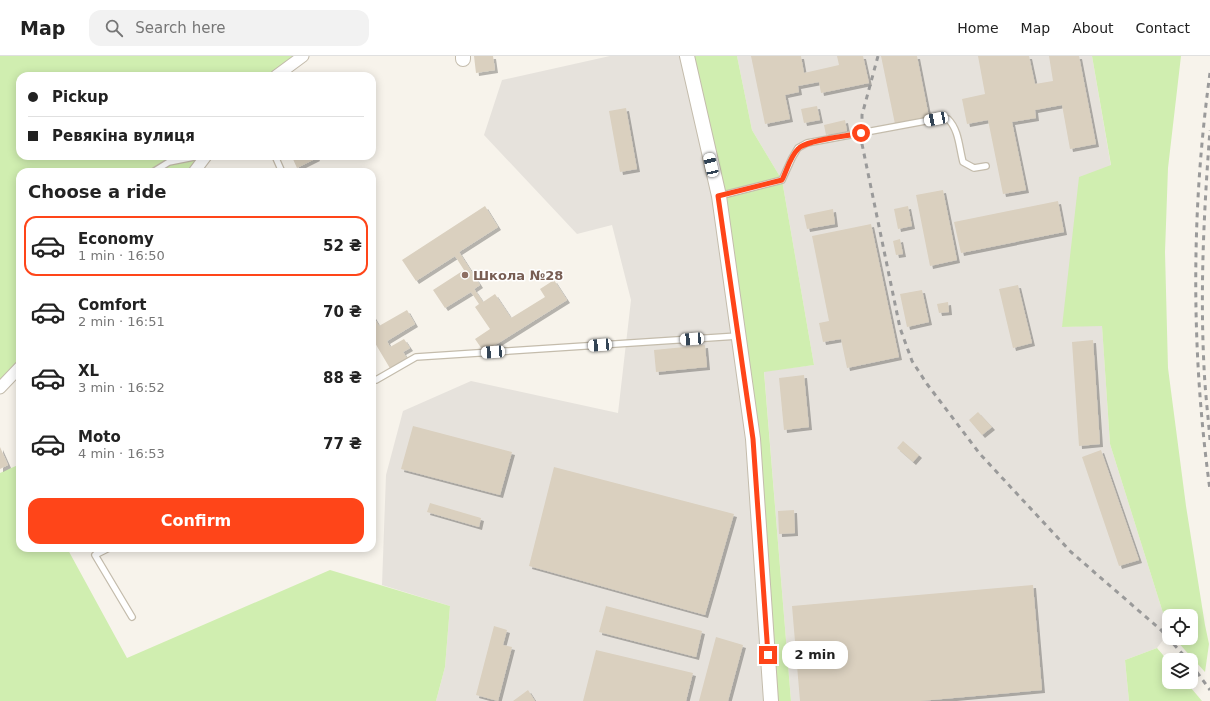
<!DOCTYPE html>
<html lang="en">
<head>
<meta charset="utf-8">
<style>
  :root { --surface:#fff; --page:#f2f2f2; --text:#222; --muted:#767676; --line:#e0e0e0; --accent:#ff4519 }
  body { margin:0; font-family:"DejaVu Sans",sans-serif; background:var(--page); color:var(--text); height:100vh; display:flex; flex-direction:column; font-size:15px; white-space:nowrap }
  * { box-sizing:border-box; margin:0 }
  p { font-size:13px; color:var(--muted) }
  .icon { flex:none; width:22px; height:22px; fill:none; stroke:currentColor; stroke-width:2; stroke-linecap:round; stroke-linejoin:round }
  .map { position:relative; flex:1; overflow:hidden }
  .side { position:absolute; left:16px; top:112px; width:360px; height:384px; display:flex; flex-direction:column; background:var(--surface); border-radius:12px; box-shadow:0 2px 10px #0003 }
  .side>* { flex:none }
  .top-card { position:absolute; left:16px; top:16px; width:360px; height:88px; border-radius:12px; box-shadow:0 2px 10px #0003; display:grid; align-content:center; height:88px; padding:0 12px; background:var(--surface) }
  .buttons { position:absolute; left:1162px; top:553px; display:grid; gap:8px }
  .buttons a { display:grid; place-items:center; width:36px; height:36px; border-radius:8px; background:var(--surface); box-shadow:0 2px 10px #0003; font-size:20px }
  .end { position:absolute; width:18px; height:18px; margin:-9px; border:5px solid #ff4519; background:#fff; box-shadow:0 0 0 2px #fff }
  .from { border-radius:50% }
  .bubble { position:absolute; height:28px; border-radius:12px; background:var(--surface); box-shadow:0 2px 10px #0003; font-size:13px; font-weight:700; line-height:28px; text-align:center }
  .car { position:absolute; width:12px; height:24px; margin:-12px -6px; border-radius:5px; box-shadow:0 0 3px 1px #0007; background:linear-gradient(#fff 24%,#345 0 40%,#fff 0 76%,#345 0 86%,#fff 0) }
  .top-card b { display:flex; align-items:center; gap:14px; height:38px; font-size:15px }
  .top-card b+b { border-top:1px solid var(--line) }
  .top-card i { width:10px; height:10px; background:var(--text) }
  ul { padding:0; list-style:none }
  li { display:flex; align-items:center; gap:12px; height:60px; margin:0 8px 6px; padding:0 4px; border:2px solid transparent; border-radius:12px }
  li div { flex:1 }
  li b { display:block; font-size:15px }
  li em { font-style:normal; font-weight:700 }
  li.selected { border-color:var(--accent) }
  li>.icon { width:36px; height:36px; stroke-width:1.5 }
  h2 { padding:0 12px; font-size:18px; line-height:48px }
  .button { display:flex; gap:8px; margin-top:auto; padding:8px 12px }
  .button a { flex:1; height:46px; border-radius:12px; background:var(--accent); color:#fff; font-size:16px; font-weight:700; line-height:46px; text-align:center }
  header { display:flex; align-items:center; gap:24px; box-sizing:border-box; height:56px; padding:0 20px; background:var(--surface); border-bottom:1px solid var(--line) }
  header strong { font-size:19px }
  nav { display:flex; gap:22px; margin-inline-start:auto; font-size:14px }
  .search { width:280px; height:36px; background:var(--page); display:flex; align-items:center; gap:10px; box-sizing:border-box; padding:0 14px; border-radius:12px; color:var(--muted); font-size:15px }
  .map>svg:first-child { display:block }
  .industrial { fill:#e6e2dc }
  .green { fill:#d0eeb0 }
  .building { fill:#dad0bf; filter:url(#shadow) }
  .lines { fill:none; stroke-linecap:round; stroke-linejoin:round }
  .service-casing { stroke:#c4bcac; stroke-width:8 }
  .minor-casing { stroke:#c4bcac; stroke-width:13 }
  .tertiary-casing { stroke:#c4bcac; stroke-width:16 }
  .service { stroke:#fff; stroke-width:5.5 }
  .minor { stroke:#fff; stroke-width:11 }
  .tertiary { stroke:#fff; stroke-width:14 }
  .rail { stroke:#9a9a9a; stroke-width:3; stroke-dasharray:5 5; stroke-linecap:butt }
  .route { stroke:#ff4519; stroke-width:5 }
  .education-dot { fill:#8d6e63; stroke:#fff; stroke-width:1.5 }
  .labels { text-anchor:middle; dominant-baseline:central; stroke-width:3; stroke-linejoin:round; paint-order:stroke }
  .education-label { font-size:13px; font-weight:bold; fill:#785e54; stroke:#fff; text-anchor:start }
</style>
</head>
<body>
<header>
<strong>Map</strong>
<div class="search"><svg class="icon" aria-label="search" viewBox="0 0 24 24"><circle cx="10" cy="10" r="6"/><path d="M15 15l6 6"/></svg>Search here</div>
<nav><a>Home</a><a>Map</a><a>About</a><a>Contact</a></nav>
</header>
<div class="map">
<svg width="1210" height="645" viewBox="0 0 1210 645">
  <defs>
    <filter id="shadow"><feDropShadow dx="3" dy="3" stdDeviation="0" flood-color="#0004"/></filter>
  </defs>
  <rect width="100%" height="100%" fill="#f7f3eb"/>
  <path class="industrial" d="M610,0H687L719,140L753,383L771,645H436L445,611L450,550L382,529L386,419L403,355L471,325L618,357L631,244L612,169L577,178L484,79L502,24Z
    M737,0H1092L1111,110L1062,271L1102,269L1110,388L1169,576L1157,592L1125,604L1129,645H791L764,315L814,309L782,124L752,74Z"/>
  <path class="green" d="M0,0H303L276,20H20V100H203L191,116H20V311L0,332Z
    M687,0H737L752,74L782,124L814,309L764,316L791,645H771L753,383L719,140Z
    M1092,0H1181L1168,112L1165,196L1168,312L1186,450L1205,569L1209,588L1205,616L1174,582H1191V560H1169V576L1110,388L1102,270L1062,271L1079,121L1111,109Z
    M18,409L20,411V492H67L127,602L330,514L450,550L445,611L436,645H0V417Z
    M1157,592L1169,606V626H1186L1202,645H1129L1125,604Z"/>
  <path class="building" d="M474,0H493L495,14L476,17Z
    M751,0H801L804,17L839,9L837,0H863L869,27L821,37L819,26L798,30L799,36L785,39L790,63L765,68Z
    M881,0H917L929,61L895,68Z
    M978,0H1029L1035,28L1053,25L1049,0H1079L1096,88L1070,93L1062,49L1035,54L1036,62L1012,66L1026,134L1003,138L988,64L967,68L962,43L985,38Z
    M817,50L820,64L804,67L801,53Z
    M626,52L637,113L620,116L609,55Z
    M845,64L847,75L826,79L824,69Z
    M293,100H316L317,102L297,112L292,101Z
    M943,134L957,204L930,210L916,139Z
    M1058,145L1064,176L961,197L954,166Z
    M485,150L498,171L459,196L480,229L474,233L483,246L495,238L511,262L545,241L540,233L554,224L567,244L484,296L475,283L490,273L475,251L479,248L471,236L445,252L433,234L464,214L455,200L416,225L402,204Z
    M908,150L912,170L898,173L894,153Z
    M833,153L835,168L807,173L804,159Z
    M871,168L899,301L847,312L841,283L823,286L819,267L829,265L812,180Z
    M900,183L903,198L896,199L893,185Z
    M1018,229L1032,287L1013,292L999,233Z
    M922,234L929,266L907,271L900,238Z
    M948,246L949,256L939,257L937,248Z
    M407,254L415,268L387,285L390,291L404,283L410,292L403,296L408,304L391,314L372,282V258L379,270Z
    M1093,284L1100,388L1079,390L1072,286Z
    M705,289L707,311L656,316L654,294Z
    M804,319L809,371L784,374L779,322Z
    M978,356L992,371L982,379L969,364Z
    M413,370L512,396L500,439L401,413Z
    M903,385L919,399L913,406L897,392Z
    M0,391L8,409L0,413Z
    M1101,394L1139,504L1119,510L1082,401Z
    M554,411L734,458L705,559L529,510Z
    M430,447L481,462L479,471L427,456Z
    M794,454L795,477L779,478L778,455Z
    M1033,529L1042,634L920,645H800L792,550Z
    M606,550L702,575L696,601L599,576Z
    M494,570L507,574L503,589L512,591L498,645L476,639Z
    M716,581L743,589L728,645H699Z
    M596,594L693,617L686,645H583Z
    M528,634L535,645H513Z"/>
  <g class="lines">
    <g class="service-casing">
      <path id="service" d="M275,100L282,116
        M153,116L169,106L199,100
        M719,140L782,124L792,102L798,92L807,87L936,63H948C959,74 959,91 963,106L974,112L986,110
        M372,322L376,324L416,301L738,280
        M94,492L98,497
        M109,492L95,499L132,561"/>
    </g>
    <g class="minor-casing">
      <path id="minor" d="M276,20L303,0
        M194,116L206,100
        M0,332L20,311"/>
    </g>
    <g class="tertiary-casing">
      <path id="tertiary" d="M463,0V3
        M687,0L719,140L753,383L771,645"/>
    </g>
    <use href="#service" class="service"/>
    <use href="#minor" class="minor"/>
    <use href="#tertiary" class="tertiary"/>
    <path class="rail" d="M878,0L862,59V88L900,272L912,305L927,328L980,398L1071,496L1161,574L1188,604
      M1210,17C1191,155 1191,296 1210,434
      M1210,384C1208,359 1205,335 1204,311C1200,232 1204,153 1210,74
      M1191,608L1210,634"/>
  </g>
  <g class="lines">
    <path class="route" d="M768,599L753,383L718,140L782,124C787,114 790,101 798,93C805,84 849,80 861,77"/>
  </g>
  <circle class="education-dot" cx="465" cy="219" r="4"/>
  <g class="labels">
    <g class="education-label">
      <text x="473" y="219">Школа №28</text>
    </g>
  </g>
</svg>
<div class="buttons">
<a><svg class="icon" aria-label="locate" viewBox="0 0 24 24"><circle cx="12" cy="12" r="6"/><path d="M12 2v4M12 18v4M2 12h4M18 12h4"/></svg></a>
<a><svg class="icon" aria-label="layers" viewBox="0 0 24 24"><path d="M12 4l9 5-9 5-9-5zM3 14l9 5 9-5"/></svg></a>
</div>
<i class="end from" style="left:861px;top:77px"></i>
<i class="end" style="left:768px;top:599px"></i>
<div class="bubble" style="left:782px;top:585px;width:66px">2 min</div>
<i class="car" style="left:936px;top:63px;rotate:259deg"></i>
<i class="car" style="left:711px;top:109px;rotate:347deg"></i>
<i class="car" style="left:692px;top:283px;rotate:266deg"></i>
<i class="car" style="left:600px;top:289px;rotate:266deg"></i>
<i class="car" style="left:493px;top:296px;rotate:266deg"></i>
<div class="top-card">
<b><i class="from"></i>Pickup</b>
<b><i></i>Ревякіна вулиця</b>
</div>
<section class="side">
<h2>Choose a ride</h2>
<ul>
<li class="selected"><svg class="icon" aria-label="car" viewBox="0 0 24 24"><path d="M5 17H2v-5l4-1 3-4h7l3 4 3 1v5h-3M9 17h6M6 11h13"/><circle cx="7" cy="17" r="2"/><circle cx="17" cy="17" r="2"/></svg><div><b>Economy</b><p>1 min · 16:50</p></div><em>52 ₴</em></li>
<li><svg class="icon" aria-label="car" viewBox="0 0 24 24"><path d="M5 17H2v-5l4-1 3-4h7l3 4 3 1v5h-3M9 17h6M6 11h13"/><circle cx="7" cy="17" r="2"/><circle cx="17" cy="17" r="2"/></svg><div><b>Comfort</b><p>2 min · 16:51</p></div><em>70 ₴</em></li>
<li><svg class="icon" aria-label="car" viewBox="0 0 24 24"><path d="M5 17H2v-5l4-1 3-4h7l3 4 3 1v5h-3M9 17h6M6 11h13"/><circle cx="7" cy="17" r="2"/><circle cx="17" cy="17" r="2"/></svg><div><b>XL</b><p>3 min · 16:52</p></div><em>88 ₴</em></li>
<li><svg class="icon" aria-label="car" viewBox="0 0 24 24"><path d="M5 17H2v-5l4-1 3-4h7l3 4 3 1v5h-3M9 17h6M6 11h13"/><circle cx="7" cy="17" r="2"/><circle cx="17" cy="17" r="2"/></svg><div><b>Moto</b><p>4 min · 16:53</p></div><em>77 ₴</em></li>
</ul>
<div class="button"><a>Confirm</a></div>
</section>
</div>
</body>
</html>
